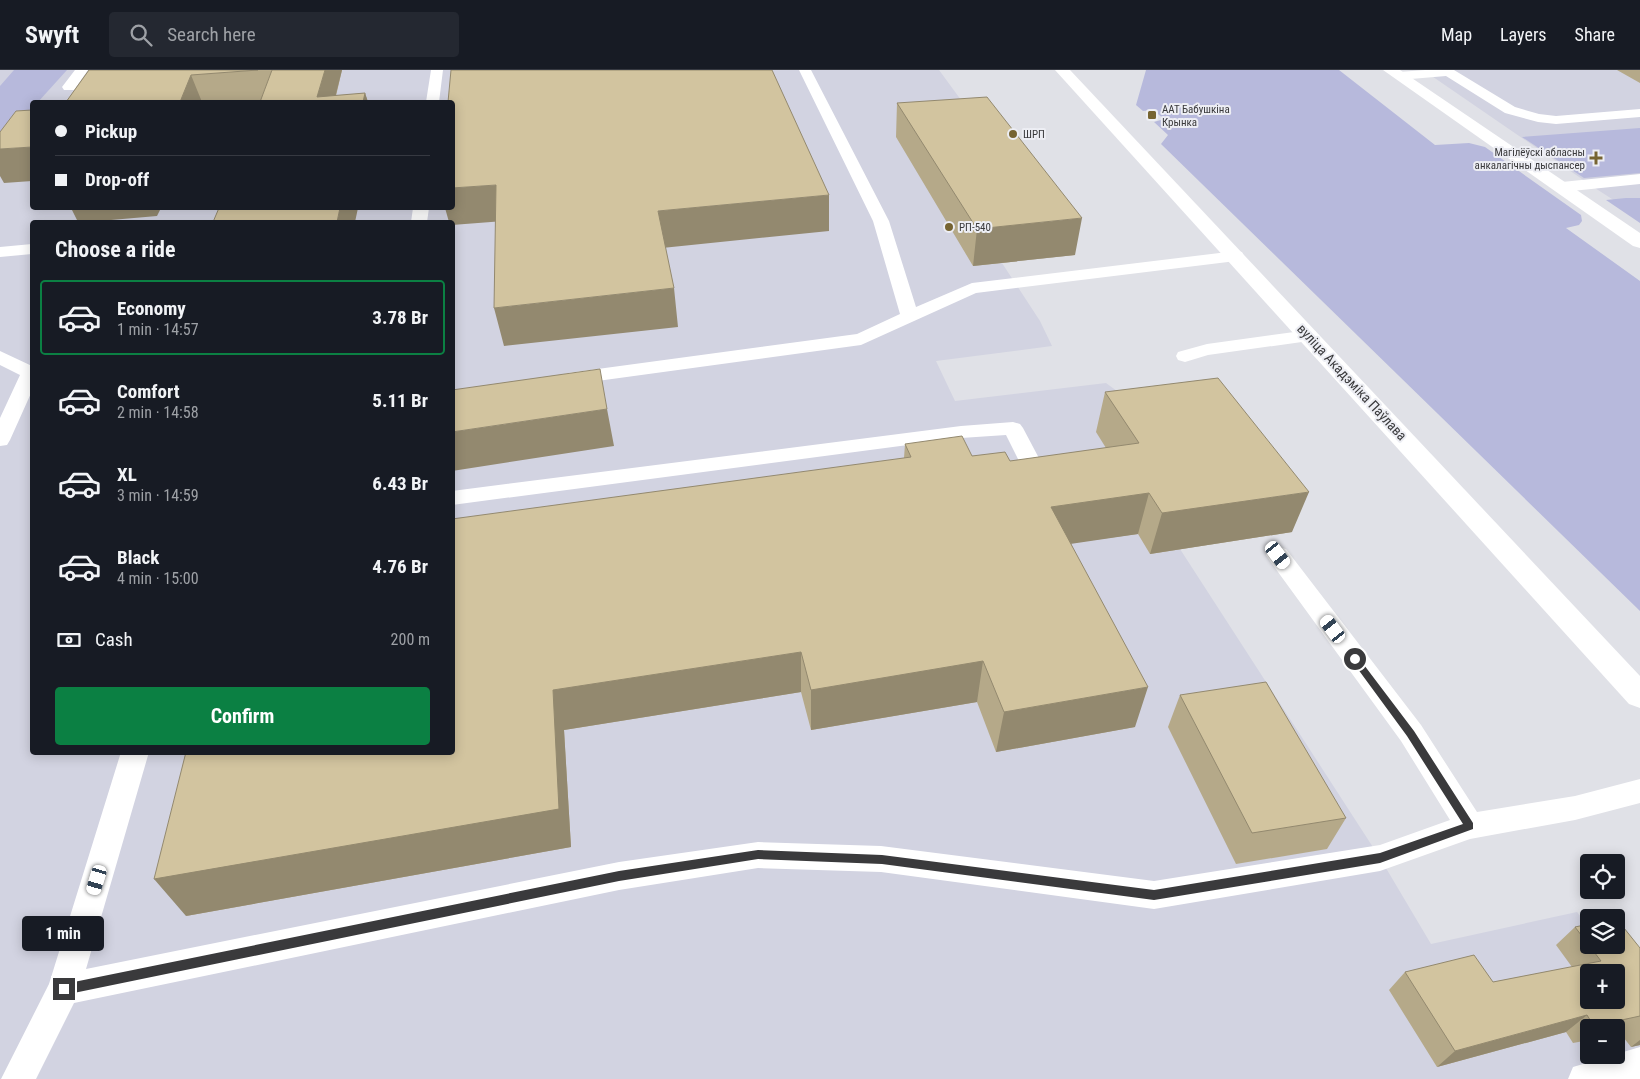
<!DOCTYPE html>
<html lang="en">
<head>
<meta charset="utf-8">
<style>
  :root { --surface:#171b24; --page:#242831; --text:#f1f3f6; --muted:#9ea1a6; --line:#363941; --accent:#0b8043 }
  body { margin:0; font-family:"Roboto Condensed",sans-serif; background:var(--page); color:var(--text); height:100vh; display:flex; flex-direction:column; font-size:19px; white-space:nowrap }
  * { box-sizing:border-box; margin:0 }
  p { font-size:16px; color:var(--muted) }
  .icon { flex:none; width:28px; height:28px; fill:none; stroke:currentColor; stroke-width:2; stroke-linecap:round; stroke-linejoin:round }
  .map { position:relative; flex:1; overflow:hidden }
  .details { position:absolute; left:30px; top:150px; width:425px; height:535px; display:flex; flex-direction:column; background:var(--surface); border-radius:5px; box-shadow:0 2px 12px #0003 }
  .details>* { flex:none }
  .hud { position:absolute; left:30px; top:30px; width:425px; height:110px; border-radius:5px; box-shadow:0 2px 12px #0003; display:grid; align-content:center; height:110px; padding:0 25px; background:var(--surface) }
  .controls { position:absolute; left:1580px; top:784px; display:grid; gap:10px }
  .controls a { display:grid; place-items:center; width:45px; height:45px; border-radius:5px; background:var(--surface); box-shadow:0 2px 12px #0003; font-size:25px }
  .end { position:absolute; width:22px; height:22px; margin:-11px; border:6px solid #3a3a3c; background:#fff; box-shadow:0 0 0 2px #fff }
  .from { border-radius:50% }
  .bubble { position:absolute; height:35px; border-radius:5px; background:var(--surface); box-shadow:0 2px 12px #0003; font-size:16px; font-weight:700; line-height:35px; text-align:center }
  .car { position:absolute; width:15px; height:30px; margin:-15px -8px; border-radius:6px; box-shadow:0 0 4px 1px #0007; background:linear-gradient(#fff 24%,#345 0 40%,#fff 0 76%,#345 0 86%,#fff 0) }
  .hud b { display:flex; align-items:center; gap:18px; height:48px; font-size:19px }
  .hud b+b { border-top:1px solid var(--line) }
  .hud i { width:12px; height:12px; background:var(--text) }
  ul { padding:0; list-style:none }
  li { display:flex; align-items:center; gap:15px; height:75px; margin:0 10px 8px; padding:0 15px; border:2px solid transparent; border-radius:5px }
  li div { flex:1 }
  li b { display:block; font-size:19px }
  li em { font-style:normal; font-weight:700 }
  li.selected { border-color:var(--accent) }
  li>.icon { width:45px; height:45px; stroke-width:1.5 }
  h2 { padding:0 25px; font-size:22px; line-height:60px }
  .pay { display:flex; align-items:center; gap:12px; height:55px; padding:0 25px; font-size:19px }
  .pay p { margin-inline-start:auto }
  .action { display:flex; gap:10px; margin-top:auto; padding:10px 25px }
  .action a { flex:1; height:58px; border-radius:5px; background:var(--accent); color:#fff; font-size:20px; font-weight:700; line-height:58px; text-align:center }
  header { display:flex; align-items:center; gap:30px; box-sizing:border-box; height:70px; padding:0 25px; background:var(--surface); border-bottom:1px solid var(--line) }
  header strong { font-size:24px }
  nav { display:flex; gap:28px; margin-inline-start:auto; font-size:18px }
  .search { width:350px; height:45px; background:var(--page); display:flex; align-items:center; gap:12px; box-sizing:border-box; padding:0 18px; border-radius:5px; color:var(--muted); font-size:19px }
  .map>svg:first-child { display:block }
  .built { fill:#d2d3e1; fill-rule:evenodd }
  .green { fill:#b7b9dc }
  .lines { fill:none; stroke-linecap:round; stroke-linejoin:round }
  .lane { fill:#fff; fill-rule:evenodd }
  .street { fill:#fff; fill-rule:evenodd }
  .secondary { fill:#fff; fill-rule:evenodd }
  .wall { fill:#b5a989 }
  .shaded-wall { fill:#93896f }
  .building { fill:#d2c49f; stroke:#93896f; fill-rule:evenodd }
  .route { fill:#3a3a3c }
  .poi-dot { fill:#766432; stroke:#edeef4; stroke-width:2 }
  .labels { text-anchor:middle; dominant-baseline:central; stroke-width:4; stroke-linejoin:round; paint-order:stroke }
  .far-poi-label { font-size:11px; fill:#3a3a3c; stroke:#edeef4; text-anchor:start }
  .street-label { font-size:14px; fill:#3a3a3c; stroke:#edeef4 }
</style>
</head>
<body>
<header>
<strong>Swyft</strong>
<div class="search"><svg class="icon" aria-label="search" viewBox="0 0 24 24"><circle cx="10" cy="10" r="6"/><path d="M15 15l6 6"/></svg>Search here</div>
<nav><a>Map</a><a>Layers</a><a>Share</a></nav>
</header>
<div class="map">
<svg width="1640" height="1009" viewBox="0 0 1640 1009">
  <rect width="100%" height="100%" fill="#e0e1e7"/>
  <path class="built" d="M0,0H939L1075,185L1002,193L1040,251L1052,276L936,291L955,331L1106,313L1162,354L1206,348L1292,462L1180,479L1380,788L1431,874L1577,842L1589,857V875L1640,924V1009H0ZM32,32H452V138H32ZM32,152H452V682H32ZM1589,902H1616V930H1589ZM1589,958H1616V985H1589Z
    M1423,0H1640V147L1598,120Z"/>
  <path class="green" d="M14,0H67L38,32H32V38L0,78V16Z
    M1146,0H1339L1435,75L1469,73L1485,77L1581,145L1582,151L1579,155L1566,158L1640,211V541L1161,74L1168,65L1154,52L1164,49L1153,40L1143,41L1136,35Z
    M1640,58V103L1584,108L1522,67Z
    M1626,128H1640V153L1606,130Z"/>
  <g class="lines">
    <path class="lane" d="M75,0H88L74,20H64L62,17Z
      M431,0H443L439,32H426Z
      M799,0H811L889,151L916,237L972,213L1236,181L1242,182L1244,186L1242,190L1236,191L976,223L861,275L568,315L561,313L558,309L561,305L568,303L857,264L900,244L873,151Z
      M1425,0H1454L1515,37L1539,44L1556,46L1640,39V47L1556,54L1538,52L1505,43L1446,6L1399,10L1393,6L1399,2Z
      M1640,104V114L1562,122L1557,120L1554,117L1557,114L1562,112Z
      M413,138H429L427,152H411Z
      M32,174V184L0,187V177Z
      M1309,260L1316,262L1318,266L1316,270L1208,285L1185,292L1178,290L1176,286L1178,282L1207,274Z
      M0,281L32,296V321L10,370L7,375L0,376V348L20,305L0,295Z
      M1013,352L1020,354L1023,358L1041,392L1038,397L1030,399L1022,397L1006,365L961,368L452,435V421L961,356Z
      M1278,477L1286,479L1421,655L1477,742L1575,726L1640,709V733L1575,750L1470,769L1380,801L1154,839L881,802L758,798L619,820L74,933L36,1009H1L49,914L121,682H149L86,899L619,792L758,772L881,776L1154,811L1380,775L1450,750L1401,671L1270,491L1266,485L1270,479Z
      M1640,977V1009H1568L1573,997Z"/>
    <path class="street" d="M1383,0H1400L1640,163V178L1633,176Z"/>
    <path class="secondary" d="M1055,0H1070L1640,606V638L1629,634Z"/>
  </g>
  <path class="wall" d="M89,0H342L336,26L365,23L368,32H260V31L238,32H66Z
    M1617,0H1640V13Z
    M897,33L1075,185L973,196L896,67Z
    M1105,322L1292,462L1150,484L1138,464L1071,473L1135,657L996,682L977,632L811,660L801,622L564,660L571,777L186,846L904,388L905,374L972,386L1010,391L1106,378L1096,362Z
    M1180,625L1346,748L1327,779L1236,794L1168,657Z
    M1575,857L1640,878V975L1631,977L1620,963L1616,964V958H1589V970L1573,973L1566,962L1437,997L1389,920L1405,902L1493,912L1572,897L1556,875Z"/>
  <path class="shaded-wall" d="M325,0H342L334,32L317,27Z
    M191,5L202,32H180Z
    M365,23L368,32H363Z
    M32,77V111L4,113L0,106V79Z
    M496,115L504,151L452,155V152H449L445,138H452V118Z
    M829,125V161L662,178L658,141Z
    M71,138H161L157,146L88,152H78Z
    M340,138H358L355,152H337Z
    M1082,148L1075,185L973,196L977,159Z
    M674,218L678,257L504,276L494,238Z
    M607,339L614,376L452,401V362Z
    M1309,422L1292,462L1150,484L1162,443Z
    M1149,423L1138,464L1043,478L1051,437Z
    M801,582V622L564,660L571,777L186,846L154,809L553,620Z
    M983,591L977,632L811,660V620Z
    M1148,617L1135,657L996,682L1004,642Z
    M1587,945L1566,962L1437,997L1455,981Z
    M1640,970V975L1631,977Z"/>
  <path class="building" d="M89,0H258L191,5L180,32H66Z
    M272,0H325L317,27L365,23L363,32H260Z
    M451,0H772L829,125L658,141L674,218L494,238L496,115L452,118V32H448Z
    M987,27L1082,148L977,159L897,33Z
    M32,40V77L0,79V62L16,41Z
    M219,138H340L337,152H213Z
    M600,299L607,339L452,362V320Z
    M1218,308L1309,422L1162,443L1149,423L1051,437L1148,617L1004,642L983,591L811,620L801,582L553,620L559,739L154,809L186,682H452V449L911,387L905,374L962,366L972,386L1005,382L1010,391L1139,373L1105,322Z
    M1266,612L1346,748L1252,763L1180,625Z
    M1616,848L1640,878V946L1594,956L1587,945L1455,981L1405,902L1474,885L1493,912L1601,891L1575,857L1589,854V875H1616ZM1589,902H1616V930H1589Z"/>
  <path class="route" d="M1355,586L1358,587L1414,661L1473,753V759L1380,793L1154,830L882,794L758,789L619,811L64,925L60,923L59,919L60,915L64,914L619,801L758,780L882,785L1154,820L1380,783L1463,754L1407,666L1352,591V587Z"/>
  <g class="poi-dot">
    <rect x="1147" y="40" width="10" height="10" rx="2.5"/>
    <circle cx="1013" cy="64" r="5"/>
    <path d="M1593.5 80.5h5v5h5v5h-5v5h-5v-5h-5v-5h5z"/>
    <circle cx="949" cy="157" r="5"/>
  </g>
  <g class="labels">
    <g class="far-poi-label">
      <text x="1162" y="39">ААТ Бабушкіна<tspan x="1162" dy="13">Крынка</tspan></text>
      <text x="1023" y="64">ШРП</text>
      <text x="1585" y="82" text-anchor="end">Магілёўскі абласны<tspan x="1585" dy="13">анкалагічны дыспансер</tspan></text>
      <text x="959" y="157">РП-540</text>
    </g>
    <g class="street-label">
      <text transform="translate(1352 312) rotate(47)">вуліца Акадэміка Паўлава</text>
    </g>
  </g>
</svg>
<div class="controls">
<a><svg class="icon" aria-label="locate" viewBox="0 0 24 24"><circle cx="12" cy="12" r="6"/><path d="M12 2v4M12 18v4M2 12h4M18 12h4"/></svg></a>
<a><svg class="icon" aria-label="layers" viewBox="0 0 24 24"><path d="M12 4l9 5-9 5-9-5zM3 14l9 5 9-5"/></svg></a>
<a>+</a>
<a>−</a>
</div>
<i class="end from" style="left:1355px;top:589px"></i>
<i class="end" style="left:64px;top:919px"></i>
<div class="bubble" style="left:22px;top:846px;width:82px">1 min</div>
<i class="car" style="left:1278px;top:485px;rotate:143deg"></i>
<i class="car" style="left:1333px;top:559px;rotate:323deg"></i>
<i class="car" style="left:97px;top:810px;rotate:197deg"></i>
<div class="hud">
<b><i class="from"></i>Pickup</b>
<b><i></i>Drop-off</b>
</div>
<section class="details">
<h2>Choose a ride</h2>
<ul>
<li class="selected"><svg class="icon" aria-label="car" viewBox="0 0 24 24"><path d="M5 17H2v-5l4-1 3-4h7l3 4 3 1v5h-3M9 17h6M6 11h13"/><circle cx="7" cy="17" r="2"/><circle cx="17" cy="17" r="2"/></svg><div><b>Economy</b><p>1 min · 14:57</p></div><em>3.78 Br</em></li>
<li><svg class="icon" aria-label="car" viewBox="0 0 24 24"><path d="M5 17H2v-5l4-1 3-4h7l3 4 3 1v5h-3M9 17h6M6 11h13"/><circle cx="7" cy="17" r="2"/><circle cx="17" cy="17" r="2"/></svg><div><b>Comfort</b><p>2 min · 14:58</p></div><em>5.11 Br</em></li>
<li><svg class="icon" aria-label="car" viewBox="0 0 24 24"><path d="M5 17H2v-5l4-1 3-4h7l3 4 3 1v5h-3M9 17h6M6 11h13"/><circle cx="7" cy="17" r="2"/><circle cx="17" cy="17" r="2"/></svg><div><b>XL</b><p>3 min · 14:59</p></div><em>6.43 Br</em></li>
<li><svg class="icon" aria-label="car" viewBox="0 0 24 24"><path d="M5 17H2v-5l4-1 3-4h7l3 4 3 1v5h-3M9 17h6M6 11h13"/><circle cx="7" cy="17" r="2"/><circle cx="17" cy="17" r="2"/></svg><div><b>Black</b><p>4 min · 15:00</p></div><em>4.76 Br</em></li>
</ul>
<div class="pay"><svg class="icon" aria-label="cash" viewBox="0 0 24 24"><path d="M3 7h18v10H3z"/><circle cx="12" cy="12" r="2"/></svg>Cash<p>200 m</p></div>
<div class="action"><a>Confirm</a></div>
</section>
</div>
</body>
</html>
